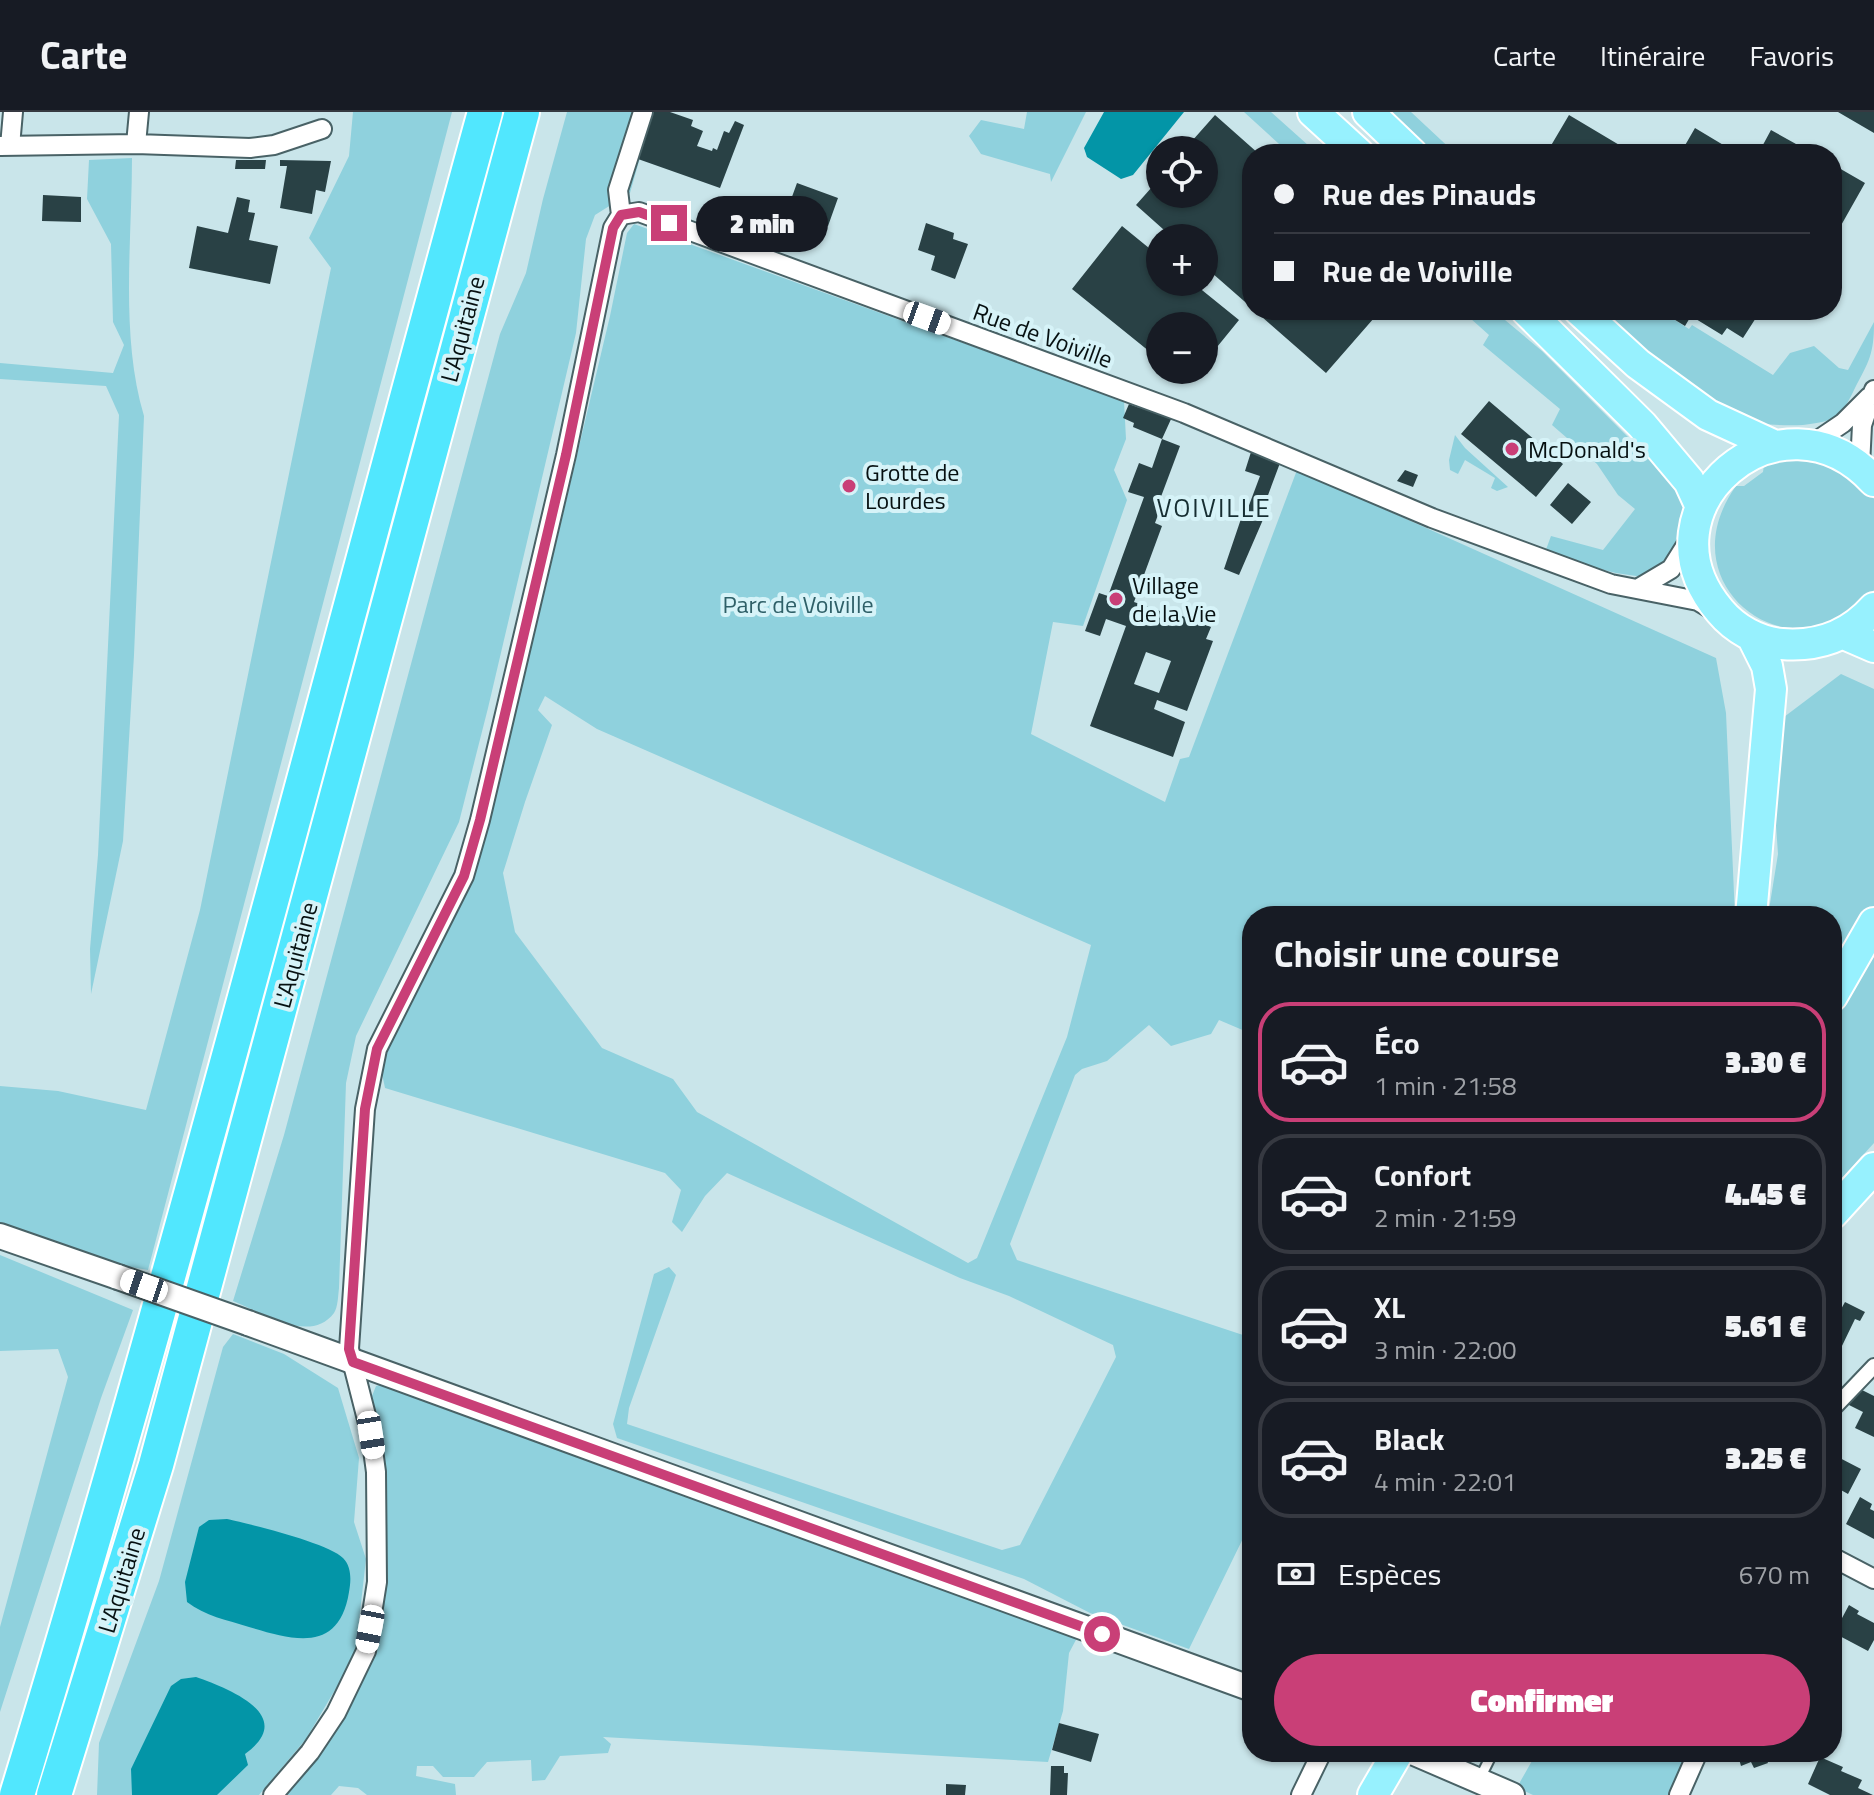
<!DOCTYPE html>
<html lang="fr">
<head>
<meta charset="utf-8">
<style>
  :root { --surface:#171b24; --page:#20242c; --text:#f1f3f6; --muted:#9ea1a6; --line:#363941; --accent:#c93f77 }
  body { margin:0; font-family:"Titillium Web",sans-serif; background:var(--page); color:var(--text); height:100vh; display:flex; flex-direction:column; font-size:30px; white-space:nowrap }
  * { box-sizing:border-box; margin:0 }
  p { font-size:26px; color:var(--muted) }
  .icon { flex:none; width:44px; height:44px; fill:none; stroke:currentColor; stroke-width:2; stroke-linecap:round; stroke-linejoin:round }
  .map { position:relative; flex:1; overflow:hidden }
  .side { position:absolute; left:1242px; top:794px; width:600px; height:856px; display:flex; flex-direction:column; background:var(--surface); border-radius:32px; box-shadow:0 2px 6px #0004 }
  .side>* { flex:none }
  .banner { position:absolute; left:1242px; top:32px; width:600px; height:176px; border-radius:32px; box-shadow:0 2px 6px #0004; display:grid; align-content:center; height:176px; padding:0 32px; background:var(--surface) }
  .fabs { position:absolute; left:1146px; top:24px; display:grid; gap:16px }
  .fabs a { display:grid; place-items:center; width:72px; height:72px; border-radius:50%; background:var(--surface); box-shadow:0 2px 6px #0004; font-size:40px }
  .end { position:absolute; width:36px; height:36px; margin:-18px; border:10px solid #c93f77; background:#fff; box-shadow:0 0 0 4px #fff }
  .from { border-radius:50% }
  .bubble { position:absolute; height:56px; border-radius:28px; background:var(--surface); box-shadow:0 2px 6px #0004; font-size:26px; font-weight:800; line-height:56px; text-align:center }
  .car { position:absolute; width:24px; height:48px; margin:-24px -12px; border-radius:10px; box-shadow:0 0 6px 2px #0007; background:linear-gradient(#fff 24%,#345 0 40%,#fff 0 76%,#345 0 86%,#fff 0) }
  .banner b { display:flex; align-items:center; gap:28px; height:76px; font-size:30px }
  .banner b+b { border-top:2px solid var(--line) }
  .banner i { width:20px; height:20px; background:var(--text) }
  ul { padding:0; list-style:none }
  li { display:flex; align-items:center; gap:24px; height:120px; margin:0 16px 12px; padding:0 16px; border:4px solid var(--line); border-radius:32px }
  li div { flex:1 }
  li b { display:block; font-size:30px }
  li em { font-style:normal; font-weight:800 }
  li.active { border-color:var(--accent) }
  li>.icon { width:72px; height:72px; stroke-width:1.5 }
  h2 { padding:0 32px; font-size:36px; line-height:96px }
  .pay { display:flex; align-items:center; gap:20px; height:88px; padding:0 32px; font-size:30px }
  .pay p { margin-inline-start:auto }
  .cta { display:flex; gap:16px; margin-top:auto; padding:16px 32px }
  .cta a { flex:1; height:92px; border-radius:48px; background:var(--accent); color:#fff; font-size:32px; font-weight:800; line-height:92px; text-align:center }
  header { display:flex; align-items:center; gap:48px; box-sizing:border-box; height:112px; padding:0 40px; background:var(--surface); border-bottom:2px solid var(--line) }
  header strong { font-size:38px }
  nav { display:flex; gap:44px; margin-inline-start:auto; font-size:28px }
  .map>svg:first-child { display:block }
  .green { fill:#8fd1dd; fill-rule:evenodd }
  .water { fill:#0395a7 }
  .building { fill:#294145; fill-rule:evenodd }
  .lines { fill:none; stroke-linecap:round; stroke-linejoin:round }
  .service-casing { stroke:#496266; stroke-width:13 }
  .pedestrian-casing { stroke:#496266; stroke-width:18 }
  .minor-casing { stroke:#496266; stroke-width:22 }
  .tertiary-casing { stroke:#496266; stroke-width:28 }
  .primary-casing { stroke:#fff; stroke-width:34 }
  .motorway-casing { stroke:#fff; stroke-width:38 }
  .service { stroke:#fff; stroke-width:9 }
  .pedestrian { stroke:#fff; stroke-width:14 }
  .minor { stroke:#fff; stroke-width:18 }
  .tertiary { stroke:#fff; stroke-width:24 }
  .primary { stroke:#97f1fe; stroke-width:30 }
  .motorway { stroke:#51e7fe; stroke-width:34 }
  .tertiary-bridge-casing { stroke:#496266; stroke-width:28; stroke-linecap:butt }
  .tertiary-bridge { stroke:#fff; stroke-width:24 }
  .route { stroke:#c93f77; stroke-width:10 }
  .poi-dot { fill:#c93f77; stroke:#d6f3f8; stroke-width:3 }
  .labels { text-anchor:middle; dominant-baseline:central; stroke-width:8; stroke-linejoin:round; paint-order:stroke }
  .street-label { font-size:24px; fill:#061011; stroke:#d6f3f8 }
  .poi-label { font-size:24px; fill:#061011; stroke:#d6f3f8; text-anchor:start }
  .park-label { font-size:24px; fill:#2f6068; stroke:#d6f3f8 }
  .neighbourhood-label { font-size:26px; letter-spacing:2px; fill:#162e32; stroke:#d6f3f8 }
</style>
</head>
<body>
<header>
<strong>Carte</strong>
<nav><a>Carte</a><a>Itinéraire</a><a>Favoris</a></nav>
</header>
<div class="map">
<svg width="1874" height="1683" viewBox="0 0 1874 1683">
  <rect width="100%" height="100%" fill="#c9e5ea"/>
  <path class="green" d="M353,0H452L148,1158L68,1144L0,1112V974L58,979L146,998L200,798L331,156L309,126L349,44Z
    M567,0H653L630,81L595,103L586,127L576,221L488,596L459,710L356,924L346,971L339,1176C338,1184 338,1195 334,1201C310,1233 261,1200 233,1189L284,1023L500,222L526,161L543,87Z
    M1027,0H1086L1051,70L1050,62L981,42L969,24L981,8L1024,17Z
    M1244,0H1271L1318,42H1290Z
    M1381,0H1411L1456,42H1426Z
    M132,46C132,130 120,223 144,304L134,543L123,729L91,882L90,837L98,743L119,303L106,274L0,267V251L113,261L124,233L113,210L111,132L87,87L89,48Z
    M634,112L1124,289L1126,327L1114,358L1127,388L1083,514L1053,510L1031,622L1165,690L1180,647L1189,645L1297,358L1716,546L1726,601L1735,804H1252V922L1219,908L1211,922L1171,934L1149,913L1107,949L1082,957L1075,963L1010,1132L1017,1148L1252,1226V1408L1189,1537L1090,1501L1024,1467L617,1326L613,1312L654,1162L669,1155L676,1163L629,1296L627,1312L1002,1438L1020,1433L1116,1245L1113,1233L1009,1184L960,1166L727,1061L705,1084L682,1120L672,1110L681,1078L665,1061L385,976L381,957L386,937L470,771L507,638L610,204L627,121ZM545,584L597,617L1091,833L1067,925L977,1146L968,1151L697,1000L673,967L602,936L515,820L503,761L525,690L552,613L538,598Z
    M1461,198H1493L1542,239L1651,348L1683,388L1684,410L1670,448L1643,465L1616,461L1544,443L1551,424L1603,438L1635,397L1618,383L1597,352L1552,313L1560,297L1483,233L1489,223Z
    M1596,198H1670L1667,203L1689,217L1692,213L1773,263L1790,241L1814,234L1839,256L1848,258L1874,210C1874,243 1869,249 1854,278C1840,307 1834,309 1803,313C1786,314 1759,313 1743,307C1693,285 1636,235 1596,198Z
    M1455,323L1465,336L1508,375L1497,379L1491,376L1495,366L1465,348L1458,362L1450,358L1449,348Z
    M1796,345L1823,348L1869,379L1874,387V478C1801,573 1662,478 1736,374H1744L1763,360L1764,353Z
    M1841,562L1874,577V1031L1832,1077V804H1768L1778,742L1774,685L1784,605Z
    M0,1143L133,1198L101,1286L0,1600V1515L68,1265L58,1237L0,1239Z
    M233,1222L284,1242L338,1276L359,1346L354,1410L366,1447L355,1544L306,1627L259,1683H97L99,1631L159,1469L223,1235Z
    M383,1272L1078,1524L1069,1541L1063,1599L1048,1650L603,1625L611,1632L608,1641L560,1644L545,1668L532,1669L531,1648L487,1650L474,1665H443L433,1654H417L416,1664L455,1672L456,1683H367L358,1676L339,1674L331,1683H282L341,1608L377,1534L383,1516L386,1371L372,1284L376,1274Z
    M1537,1640H1687L1669,1683H1533L1520,1677V1670Z"/>
  <path class="water" d="M1104,0H1184L1133,63L1121,67L1087,45L1084,36Z
    M227,1407C250,1412 329,1431 343,1446C352,1455 351,1469 349,1480C339,1542 293,1528 249,1515C227,1508 205,1504 187,1490L185,1470L199,1415L209,1408Z
    M196,1565C230,1577 298,1604 245,1642L248,1653L217,1683H132L131,1657L171,1574L181,1567Z"/>
  <path class="building" d="M653,0H670L693,8L691,14L703,19L697,34L712,39L713,36L717,38L724,19L729,21L735,9L744,13L720,76L638,47Z
    M1838,0H1874V21Z
    M1215,3L1259,42H1252V196L1204,154V126H1173L1136,93L1160,66V82H1204V38H1184Z
    M1569,3L1621,34L1616,42H1546Z
    M1695,16L1735,40L1733,42H1680Z
    M1771,18L1814,42H1758Z
    M236,48H266L265,57H235Z
    M280,48L331,49L325,80L316,78L312,102L280,96L287,54H280Z
    M1832,52L1865,71L1835,124L1832,123Z
    M797,71L838,86L828,114L805,105L807,100L789,93Z
    M43,83L81,85V110L42,109Z
    M237,85L250,88L248,100L255,101L249,128L278,134L270,172L189,156L197,114L228,121Z
    M926,111L954,121L953,127L968,132L955,167L931,158L935,144L918,138Z
    M1122,114L1160,145V170H1192L1239,208L1204,251V214H1160V248L1072,177Z
    M1254,198H1381L1326,261Z
    M1670,198H1761L1743,226L1727,216L1722,223L1691,204L1685,214L1667,203Z
    M1172,258H1199L1188,271Z
    M1489,289L1563,352L1536,385L1461,322Z
    M1129,292L1140,296L1142,293L1172,305L1162,327L1133,315L1134,311L1123,306Z
    M1162,327L1180,334L1159,390L1162,392L1155,411L1162,414L1134,490L1160,499L1161,496L1211,515L1206,527L1213,529L1187,599L1157,588L1154,597L1185,610L1173,645L1090,614L1126,514L1106,507L1100,524L1085,519L1099,481L1108,484L1144,385L1128,380L1139,351L1152,356ZM1146,540L1171,549L1159,581L1134,572Z
    M1251,340L1280,351L1261,402L1265,403L1239,463L1224,457L1245,395L1248,396L1260,364L1245,359Z
    M1405,358L1418,363L1413,375L1397,369Z
    M1568,371L1591,390L1572,412L1550,393Z
    M1845,1190L1865,1200L1860,1209L1855,1207L1840,1238L1832,1234V1198L1833,1196L1840,1199Z
    M1856,1275L1874,1284V1325L1855,1316L1863,1300L1843,1290Z
    M1832,1342L1861,1357L1848,1382L1832,1373Z
    M1860,1385L1872,1392L1870,1397L1874,1399V1427L1846,1412Z
    M1849,1493L1859,1499L1857,1502L1874,1511V1528L1868,1539L1834,1521Z
    M1059,1611L1099,1622L1091,1650L1052,1638Z
    M1737,1640H1782L1783,1641L1766,1646L1768,1651L1754,1656L1751,1650L1741,1654Z
    M1820,1645L1843,1655L1841,1659L1862,1668L1858,1676L1873,1683H1830L1808,1672Z
    M1051,1654H1064V1661H1068L1067,1683H1050Z
    M946,1672L966,1673L965,1683H946Z"/>
  <g class="lines">
    <g class="service-casing">
      <path id="service" d="M1480,1666L1493,1640"/>
    </g>
    <g class="pedestrian-casing">
      <path id="pedestrian" d="M1832,1298L1874,1254"/>
    </g>
    <g class="minor-casing">
      <path id="minor" d="M136,32L139,0
        M0,34L136,32L250,36L274,33L322,17
        M10,34L13,0
        M621,103L618,78L643,0
        M1812,332L1843,311L1869,285
        M1860,354L1862,313L1874,278
        M1639,476L1671,457L1693,422
        M1832,1445L1874,1467
        M273,1683L310,1640L336,1601L366,1539L377,1470L376,1360L371,1323L349,1237L365,997L377,937L464,764L480,708L566,343L613,116L621,103L639,100L1184,301L1432,406L1611,472L1698,489L1718,501
        M1301,1683L1322,1640
        M1679,1683L1698,1640"/>
    </g>
    <g class="tertiary-casing">
      <path id="tertiary" d="M0,1124L118,1165
        M248,1211L1252,1577
        M1412,1640L1512,1683"/>
    </g>
    <g class="primary-casing">
      <path id="primary" d="M1313,0L1359,42
        M1368,0L1412,42
        M1526,198L1642,313L1689,369L1701,395
        M1579,198L1638,252L1708,303L1773,333
        M1874,369C1781,268 1632,396 1720,499C1735,517 1758,530 1782,532C1819,535 1850,523 1874,496
        M1844,522L1874,535
        M1751,804L1771,577L1767,554L1752,524
        M1832,884L1874,811
        M1832,1102L1874,1056
        M1373,1683L1398,1640"/>
    </g>
    <g class="motorway-casing">
      <path id="motorway" d="M17,1683C187,1126 330,561 485,0
        M54,1683L156,1353L522,0"/>
    </g>
    <use href="#service" class="service"/>
    <use href="#pedestrian" class="pedestrian"/>
    <use href="#minor" class="minor"/>
    <use href="#tertiary" class="tertiary"/>
    <use href="#primary" class="primary"/>
    <use href="#motorway" class="motorway"/>
    <g class="tertiary-bridge-casing">
      <path id="tertiary-bridge" d="M118,1165L248,1211"/>
    </g>
    <use href="#tertiary-bridge" class="tertiary-bridge"/>
  </g>
  <g class="lines">
    <path class="route" d="M669,111L639,100L621,103L613,116L566,343L480,708L464,764L377,937L365,997L349,1237L353,1250L1102,1522"/>
  </g>
  <g class="poi-dot">
    <circle cx="1512" cy="337" r="8"/>
    <circle cx="849" cy="374" r="8"/>
    <circle cx="1116" cy="487" r="8"/>
  </g>
  <g class="labels">
    <g class="street-label">
      <text transform="translate(462 217) rotate(-75)">L'Aquitaine</text>
      <text transform="translate(1043 223) rotate(20)">Rue de Voiville</text>
      <text transform="translate(295 843) rotate(-75)">L'Aquitaine</text>
      <text transform="translate(121 1468) rotate(-73)">L'Aquitaine</text>
    </g>
    <g class="poi-label">
      <text x="1528" y="337">McDonald's</text>
      <text x="865" y="360">Grotte de<tspan x="865" dy="28">Lourdes</tspan></text>
      <text x="1132" y="473">Village<tspan x="1132" dy="28">de la Vie</tspan></text>
    </g>
    <g class="park-label">
      <text x="798" y="492">Parc de Voiville</text>
    </g>
    <g class="neighbourhood-label">
      <text x="1214" y="395">VOIVILLE</text>
    </g>
  </g>
</svg>
<div class="fabs">
<a><svg class="icon" aria-label="locate" viewBox="0 0 24 24"><circle cx="12" cy="12" r="6"/><path d="M12 2v4M12 18v4M2 12h4M18 12h4"/></svg></a>
<a>+</a>
<a>−</a>
</div>
<i class="end from" style="left:1102px;top:1522px"></i>
<i class="end" style="left:669px;top:111px"></i>
<div class="bubble" style="left:696px;top:84px;width:132px">2 min</div>
<i class="car" style="left:927px;top:206px;rotate:110deg"></i>
<i class="car" style="left:144px;top:1174px;rotate:289deg"></i>
<i class="car" style="left:371px;top:1323px;rotate:171deg"></i>
<i class="car" style="left:370px;top:1517px;rotate:191deg"></i>
<div class="banner">
<b><i class="from"></i>Rue des Pinauds</b>
<b><i></i>Rue de Voiville</b>
</div>
<section class="side">
<h2>Choisir une course</h2>
<ul>
<li class="active"><svg class="icon" aria-label="car" viewBox="0 0 24 24"><path d="M5 17H2v-5l4-1 3-4h7l3 4 3 1v5h-3M9 17h6M6 11h13"/><circle cx="7" cy="17" r="2"/><circle cx="17" cy="17" r="2"/></svg><div><b>Éco</b><p>1 min · 21:58</p></div><em>3.30 €</em></li>
<li><svg class="icon" aria-label="car" viewBox="0 0 24 24"><path d="M5 17H2v-5l4-1 3-4h7l3 4 3 1v5h-3M9 17h6M6 11h13"/><circle cx="7" cy="17" r="2"/><circle cx="17" cy="17" r="2"/></svg><div><b>Confort</b><p>2 min · 21:59</p></div><em>4.45 €</em></li>
<li><svg class="icon" aria-label="car" viewBox="0 0 24 24"><path d="M5 17H2v-5l4-1 3-4h7l3 4 3 1v5h-3M9 17h6M6 11h13"/><circle cx="7" cy="17" r="2"/><circle cx="17" cy="17" r="2"/></svg><div><b>XL</b><p>3 min · 22:00</p></div><em>5.61 €</em></li>
<li><svg class="icon" aria-label="car" viewBox="0 0 24 24"><path d="M5 17H2v-5l4-1 3-4h7l3 4 3 1v5h-3M9 17h6M6 11h13"/><circle cx="7" cy="17" r="2"/><circle cx="17" cy="17" r="2"/></svg><div><b>Black</b><p>4 min · 22:01</p></div><em>3.25 €</em></li>
</ul>
<div class="pay"><svg class="icon" aria-label="cash" viewBox="0 0 24 24"><path d="M3 7h18v10H3z"/><circle cx="12" cy="12" r="2"/></svg>Espèces<p>670 m</p></div>
<div class="cta"><a>Confirmer</a></div>
</section>
</div>
</body>
</html>
